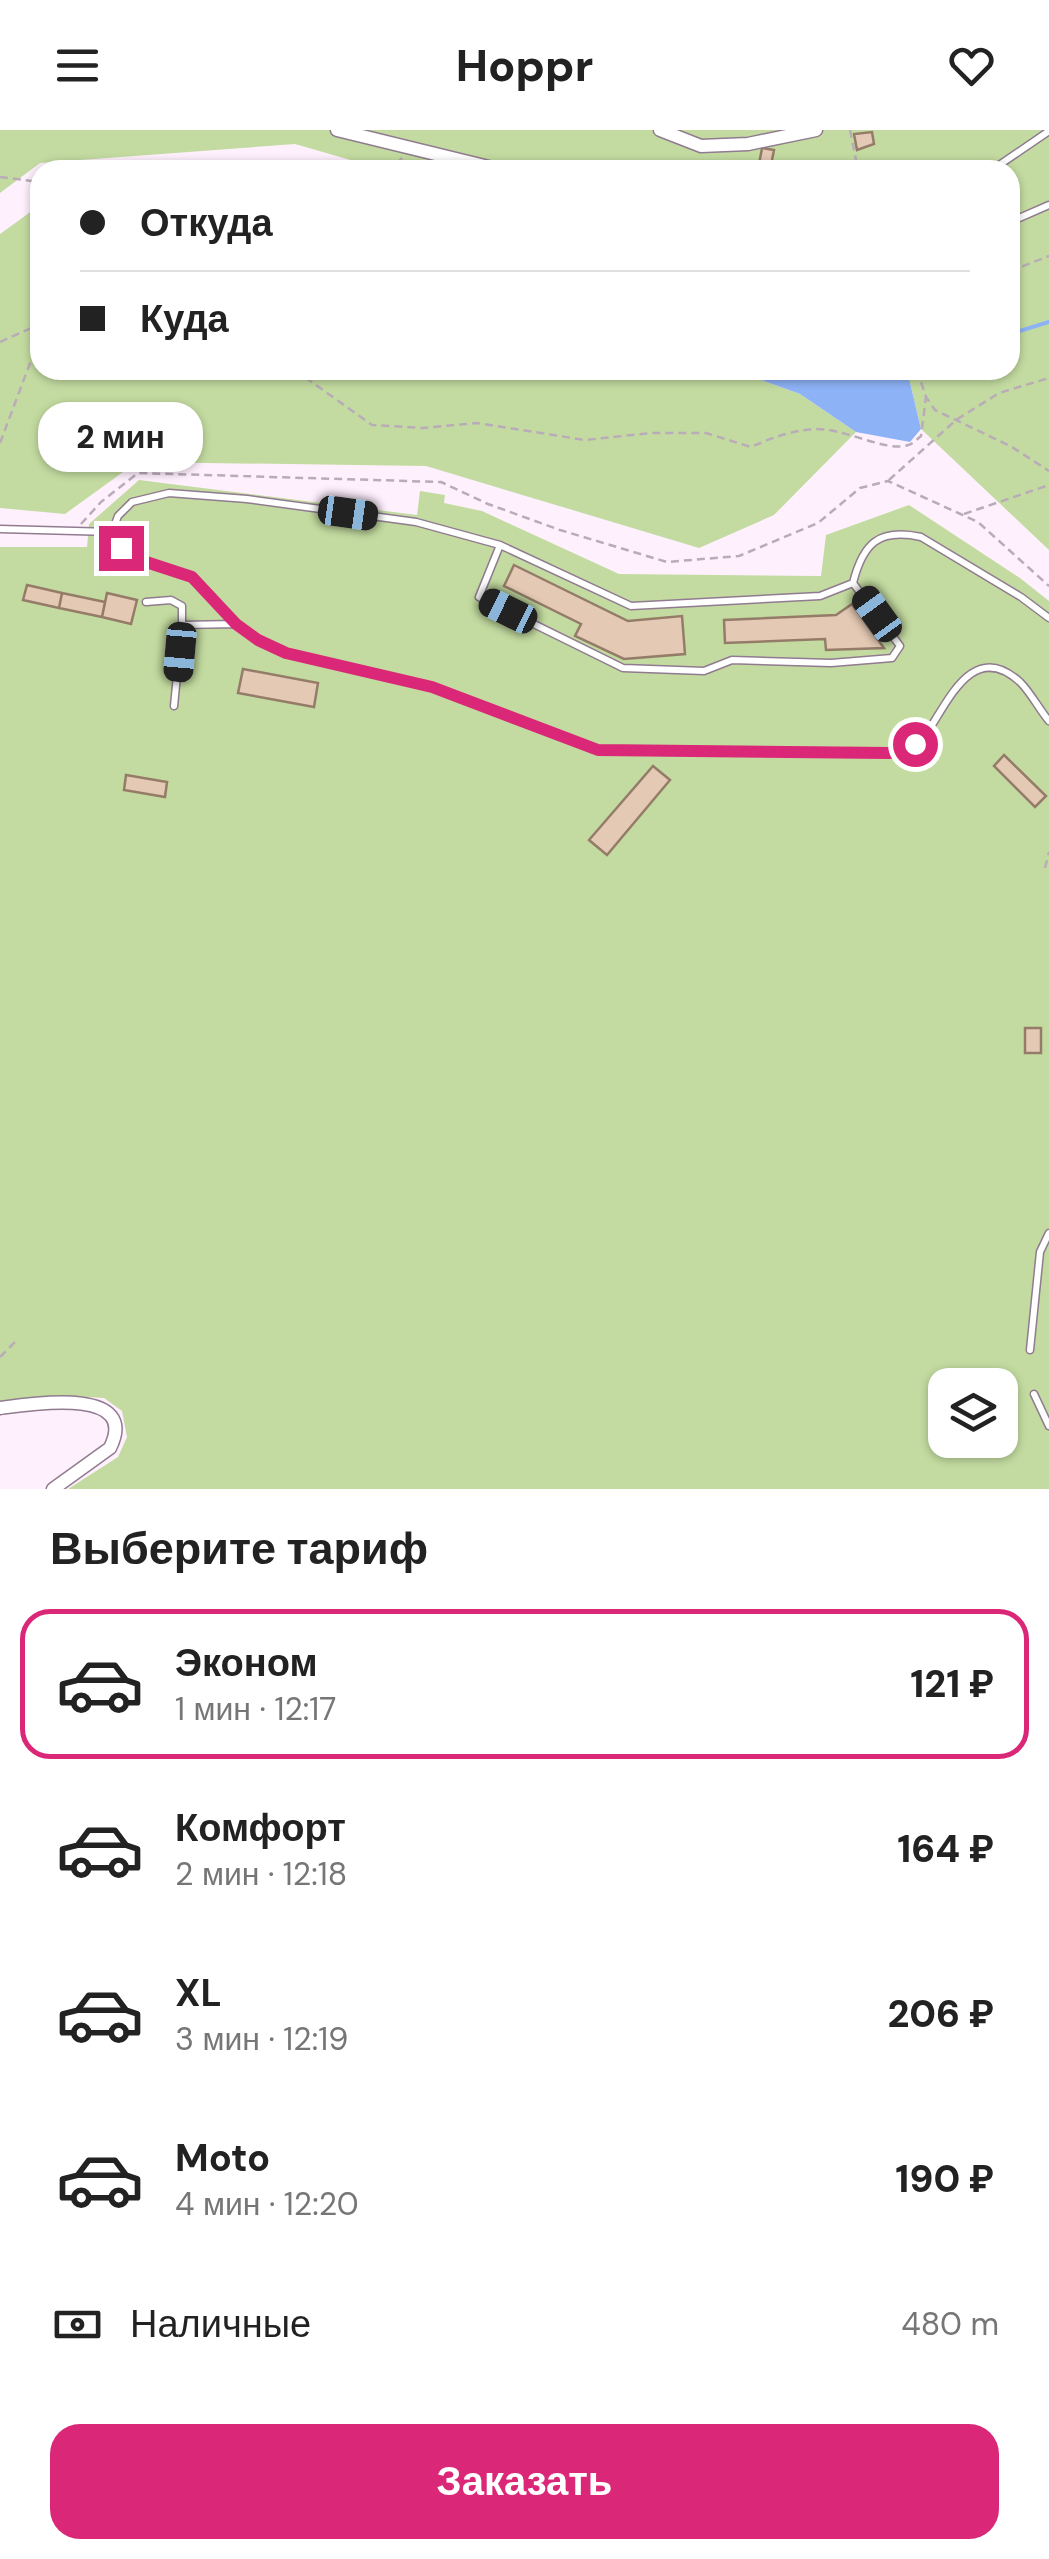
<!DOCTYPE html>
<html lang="ru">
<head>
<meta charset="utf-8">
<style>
  :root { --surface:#fff; --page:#f6f6f6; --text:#222; --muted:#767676; --line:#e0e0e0; --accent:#db2777 }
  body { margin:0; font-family:"DM Sans",sans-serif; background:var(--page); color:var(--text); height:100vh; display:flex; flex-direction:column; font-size:38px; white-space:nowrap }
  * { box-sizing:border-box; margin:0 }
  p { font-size:32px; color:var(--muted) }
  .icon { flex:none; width:55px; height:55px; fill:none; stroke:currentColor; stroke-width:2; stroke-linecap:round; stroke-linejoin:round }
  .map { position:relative; height:1359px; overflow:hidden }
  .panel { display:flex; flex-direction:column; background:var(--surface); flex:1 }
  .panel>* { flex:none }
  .banner { position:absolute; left:30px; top:30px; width:990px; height:220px; border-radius:30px; box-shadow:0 2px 8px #0004; display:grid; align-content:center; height:220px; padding:0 50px; background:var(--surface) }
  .controls { position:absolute; left:928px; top:1238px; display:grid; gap:20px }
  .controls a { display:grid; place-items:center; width:90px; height:90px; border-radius:20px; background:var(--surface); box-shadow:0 2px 8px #0004; font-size:50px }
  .end { position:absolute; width:45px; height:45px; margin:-22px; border:12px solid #db2777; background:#fff; box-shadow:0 0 0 5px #fff }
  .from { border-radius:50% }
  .bubble { position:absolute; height:70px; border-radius:30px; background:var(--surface); box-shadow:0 2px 8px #0004; font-size:32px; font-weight:800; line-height:70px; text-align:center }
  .car { position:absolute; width:30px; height:60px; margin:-30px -15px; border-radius:12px; box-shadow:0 0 8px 2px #0007; background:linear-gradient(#222 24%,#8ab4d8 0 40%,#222 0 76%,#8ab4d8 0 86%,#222 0) }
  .banner b { display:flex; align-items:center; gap:35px; height:95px; font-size:38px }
  .banner b+b { border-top:2px solid var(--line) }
  .banner i { width:25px; height:25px; background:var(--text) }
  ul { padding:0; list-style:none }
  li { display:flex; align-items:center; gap:30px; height:150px; margin:0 20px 15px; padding:0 30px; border:5px solid transparent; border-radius:30px }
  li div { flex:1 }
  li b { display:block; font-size:38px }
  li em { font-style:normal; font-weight:800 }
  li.current { border-color:var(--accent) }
  li>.icon { width:90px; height:90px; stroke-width:1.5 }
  h2 { padding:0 50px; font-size:45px; line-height:120px }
  .pay { display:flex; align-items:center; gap:25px; height:110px; padding:0 50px; font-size:38px }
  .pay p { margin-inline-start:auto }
  .button { display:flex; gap:20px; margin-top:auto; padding:20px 50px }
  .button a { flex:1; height:115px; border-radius:30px; background:var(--accent); color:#fff; font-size:40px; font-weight:800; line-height:115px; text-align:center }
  header { display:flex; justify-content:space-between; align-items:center; height:130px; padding:0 50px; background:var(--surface); font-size:45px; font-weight:800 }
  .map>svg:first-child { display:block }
  .green { fill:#c3dba0; fill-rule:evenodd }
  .water { fill:#8db2f6 }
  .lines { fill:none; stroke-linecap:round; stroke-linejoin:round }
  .stream { stroke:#8db2f6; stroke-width:4 }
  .building { fill:#e4c9b4; stroke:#947c69; stroke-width:2.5 }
  .lane-casing { stroke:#917b90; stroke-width:9 }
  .street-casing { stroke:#917b90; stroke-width:15 }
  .path { stroke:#b9acb8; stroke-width:2.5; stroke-dasharray:8 5; stroke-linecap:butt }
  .lane { stroke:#fff; stroke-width:6 }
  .street { stroke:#fff; stroke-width:12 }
  .route { stroke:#db2777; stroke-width:12 }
</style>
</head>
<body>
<header><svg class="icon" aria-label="menu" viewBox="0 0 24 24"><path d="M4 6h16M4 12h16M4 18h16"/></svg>Hoppr<svg class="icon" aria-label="heart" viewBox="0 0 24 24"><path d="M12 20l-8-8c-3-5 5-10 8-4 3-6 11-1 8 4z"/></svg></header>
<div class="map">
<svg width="1049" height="1359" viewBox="0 0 1049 1359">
  <rect width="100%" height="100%" fill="#fff0fe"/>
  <path class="green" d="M0,0H1049V420L921,299L907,240H1010V40H385L295,14L40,33L0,63Z
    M40,75V240H734L800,264L856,302L774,385L699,418L426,336L137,332L65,384L0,378V104Z
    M139,350L417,385L420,361L445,365L444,373L482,381L619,444L821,446L826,405L909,375L1020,448L1049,471V1359H68L118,1327L127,1307L122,1281L104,1268L71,1266L0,1272V417H87L89,394ZM945,1255H1000V1310H945Z"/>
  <path class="water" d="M734,240H907L921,299L910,312L856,302L800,264Z"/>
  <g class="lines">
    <path class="stream" d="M86,40H104
      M1010,204L1049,192"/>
  </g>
  <path class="building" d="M872,2L874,14L857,20L854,4Z
    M762,18L774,20L770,40H758Z
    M514,435L628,491L682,486L685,524L624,529L575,506L581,494L504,456Z
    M27,455L62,463L59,478L23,470Z
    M62,463L105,472L102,487L59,478Z
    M107,463L137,470L131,494L102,487Z
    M852,474L884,518L826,520L825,509L725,513L724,490L836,485Z
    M243,539L318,553L314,577L238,563Z
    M1004,625L1046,666L1035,677L994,636Z
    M653,636L670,650L607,725L589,710Z
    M126,645L167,652L165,667L124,660Z
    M1025,898H1041V923H1025Z"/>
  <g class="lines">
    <g class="lane-casing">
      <path id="lane" d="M992,40L1049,1
        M1010,92L1049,75
        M0,399L112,402L118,386L132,372L169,363L247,369L416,392L500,415L631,476L820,466L853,453C863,413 879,398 921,407L1021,467L1049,488
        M112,402L121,418L134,429L192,447L236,494L258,510L286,523L432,557L598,620L900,622C910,617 919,613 926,604C947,575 972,508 1020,552C1031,563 1039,579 1049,591
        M500,415L479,467L623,538L704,541L732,530L831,533L892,528L900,516L853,453
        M146,472L171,470L182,476V495L235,494
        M174,576L182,495
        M1030,1220L1040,1122L1049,1103
        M1034,1264L1049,1296"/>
    </g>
    <g class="street-casing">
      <path id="street" d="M337,0L501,40
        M660,0L701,16L748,14L816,0
        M0,1278C30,1274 141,1256 110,1318L53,1359"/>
    </g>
    <path class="path" d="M850,0L858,40
      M390,40L402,28
      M0,47L40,52
      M1010,141L1049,126
      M0,212L40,194
      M295,240L372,295L422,298L477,293L585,310L651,303H706L751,317C771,308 791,301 813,299C843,297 887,323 908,315C913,314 917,309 921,306L926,267
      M917,240L926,267L935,280L1012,317L1049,341
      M0,313L32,228L40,218
      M889,350L956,290L999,263L1049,248
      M964,384L1049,355
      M81,394L101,372L138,343L441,352L488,374L560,400L667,432L739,426L818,393L860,358L888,351L978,392L1049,456
      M1045,738L1049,722
      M0,1227L17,1210"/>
    <use href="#lane" class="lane"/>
    <use href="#street" class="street"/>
  </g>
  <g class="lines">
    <path class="route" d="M121,418L134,428L192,447L236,494L258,510L286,523L432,557L598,620L889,623L900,622L915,614"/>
  </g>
</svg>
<div class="controls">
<a><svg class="icon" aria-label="layers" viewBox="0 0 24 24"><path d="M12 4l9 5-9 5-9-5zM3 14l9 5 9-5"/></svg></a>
</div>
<i class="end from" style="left:915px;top:614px"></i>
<i class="end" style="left:121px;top:418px"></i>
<div class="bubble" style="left:38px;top:272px;width:165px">2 мин</div>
<i class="car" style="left:348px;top:383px;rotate:98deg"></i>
<i class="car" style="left:508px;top:481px;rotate:296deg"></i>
<i class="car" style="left:877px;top:484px;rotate:324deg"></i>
<i class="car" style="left:180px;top:522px;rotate:185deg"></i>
<div class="banner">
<b><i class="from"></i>Откуда</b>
<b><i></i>Куда</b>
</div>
</div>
<section class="panel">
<h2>Выберите тариф</h2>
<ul>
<li class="current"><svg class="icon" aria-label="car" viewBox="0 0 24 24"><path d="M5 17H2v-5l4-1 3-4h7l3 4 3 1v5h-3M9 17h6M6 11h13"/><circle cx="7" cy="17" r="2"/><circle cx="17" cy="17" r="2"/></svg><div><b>Эконом</b><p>1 мин · 12:17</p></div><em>121 ₽</em></li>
<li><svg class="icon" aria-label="car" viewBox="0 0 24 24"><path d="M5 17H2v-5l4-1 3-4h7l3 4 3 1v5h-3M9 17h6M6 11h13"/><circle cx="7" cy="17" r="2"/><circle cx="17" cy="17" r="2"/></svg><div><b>Комфорт</b><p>2 мин · 12:18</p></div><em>164 ₽</em></li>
<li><svg class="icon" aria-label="car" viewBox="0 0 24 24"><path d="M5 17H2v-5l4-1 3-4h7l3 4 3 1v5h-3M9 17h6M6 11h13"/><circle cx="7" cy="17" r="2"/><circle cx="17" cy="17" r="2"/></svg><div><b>XL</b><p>3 мин · 12:19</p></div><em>206 ₽</em></li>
<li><svg class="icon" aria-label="car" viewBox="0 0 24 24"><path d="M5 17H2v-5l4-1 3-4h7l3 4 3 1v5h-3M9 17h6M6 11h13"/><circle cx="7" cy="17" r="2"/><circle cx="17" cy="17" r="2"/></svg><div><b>Moto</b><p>4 мин · 12:20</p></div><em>190 ₽</em></li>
</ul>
<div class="pay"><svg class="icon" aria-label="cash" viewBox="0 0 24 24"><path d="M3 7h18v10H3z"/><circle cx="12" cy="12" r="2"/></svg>Наличные<p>480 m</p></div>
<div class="button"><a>Заказать</a></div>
</section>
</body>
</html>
